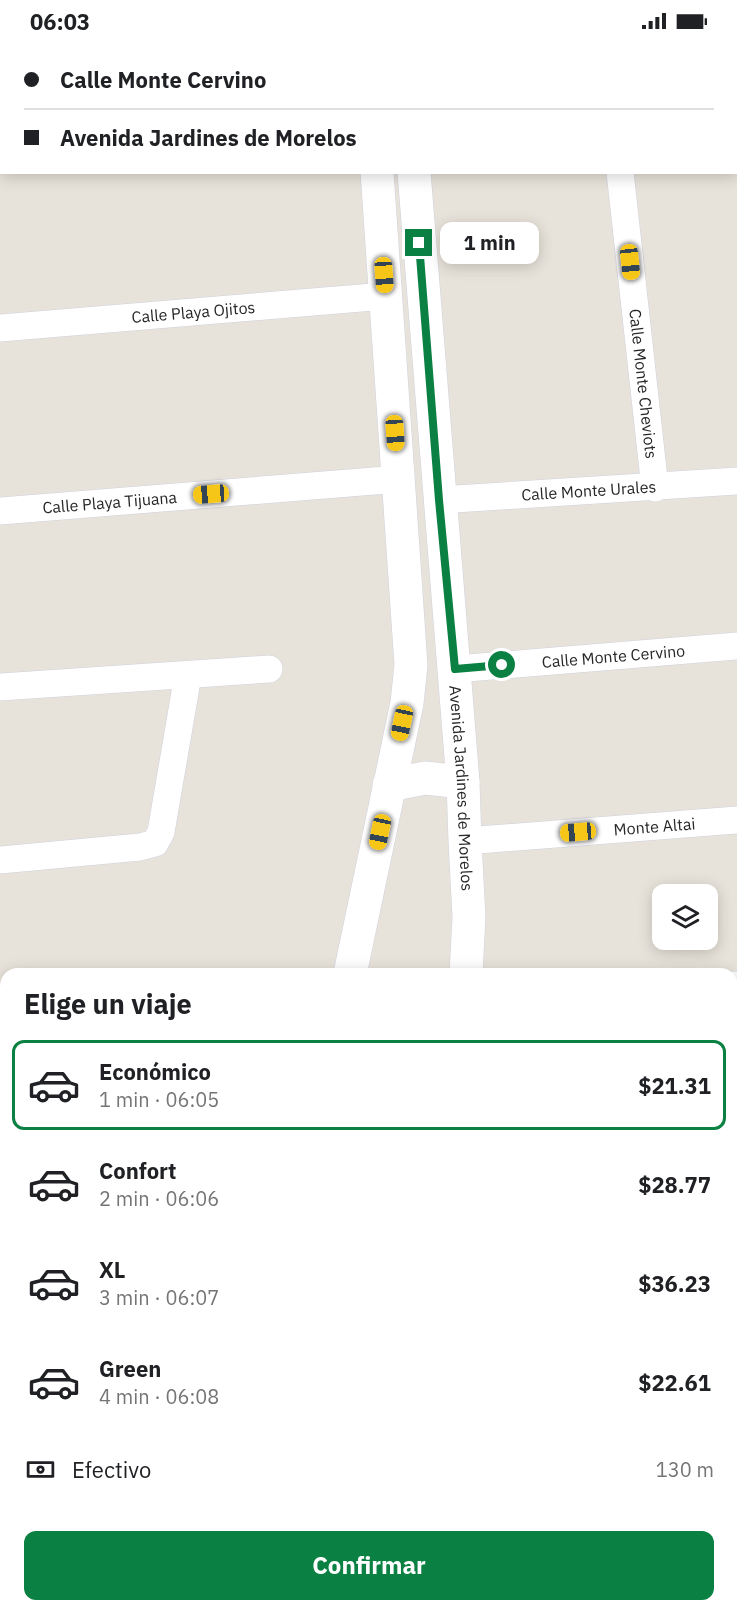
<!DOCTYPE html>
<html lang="es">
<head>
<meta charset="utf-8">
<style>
  :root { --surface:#fff; --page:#f2f2f2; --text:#202124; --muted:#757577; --line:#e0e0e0; --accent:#0b8043 }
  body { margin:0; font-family:"IBM Plex Sans",sans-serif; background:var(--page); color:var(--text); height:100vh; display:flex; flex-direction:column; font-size:22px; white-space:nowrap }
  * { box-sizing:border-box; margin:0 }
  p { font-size:20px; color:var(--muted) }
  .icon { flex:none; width:33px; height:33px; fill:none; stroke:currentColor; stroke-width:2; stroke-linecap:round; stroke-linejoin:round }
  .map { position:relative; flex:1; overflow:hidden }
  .details { position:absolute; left:0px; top:926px; width:738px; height:644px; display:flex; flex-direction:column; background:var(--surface); border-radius:18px 18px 0 0; box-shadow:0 3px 15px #0003 }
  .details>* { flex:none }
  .hud { position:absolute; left:0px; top:0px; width:738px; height:132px; box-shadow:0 3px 15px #0003; display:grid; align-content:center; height:132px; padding:0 24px; background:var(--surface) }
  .controls { position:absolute; left:652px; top:842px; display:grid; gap:12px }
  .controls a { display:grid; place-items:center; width:66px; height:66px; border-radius:12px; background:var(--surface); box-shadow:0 3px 15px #0003; font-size:30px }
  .end { position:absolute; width:27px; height:27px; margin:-14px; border:8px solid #0b8043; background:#fff; box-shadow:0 0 0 3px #fff }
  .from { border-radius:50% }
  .bubble { position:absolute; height:42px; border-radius:12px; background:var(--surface); box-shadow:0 3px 15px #0003; font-size:20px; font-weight:700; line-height:42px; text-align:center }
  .car { position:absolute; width:18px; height:36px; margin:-18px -9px; border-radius:8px; box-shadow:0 0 4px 2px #0007; background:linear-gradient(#f5c518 24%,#345 0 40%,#f5c518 0 76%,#345 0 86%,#f5c518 0) }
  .hud b { display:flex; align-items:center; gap:21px; height:57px; font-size:22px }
  .hud b+b { border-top:2px solid var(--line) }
  .hud i { width:15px; height:15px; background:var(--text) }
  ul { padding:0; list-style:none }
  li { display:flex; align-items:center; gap:18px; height:90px; margin:0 12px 9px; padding:0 12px; border:3px solid transparent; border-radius:12px }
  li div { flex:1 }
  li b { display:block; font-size:22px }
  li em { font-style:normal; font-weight:700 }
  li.current { border-color:var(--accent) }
  li>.icon { width:54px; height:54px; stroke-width:1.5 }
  h2 { padding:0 24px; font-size:27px; line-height:72px }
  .pay { display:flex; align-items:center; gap:15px; height:66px; padding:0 24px; font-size:22px }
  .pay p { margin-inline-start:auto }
  .action { display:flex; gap:12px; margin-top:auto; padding:12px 24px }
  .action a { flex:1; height:69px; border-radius:12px; background:var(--accent); color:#fff; font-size:24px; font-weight:700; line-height:69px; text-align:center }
  .status { display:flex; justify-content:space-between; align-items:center; height:42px; padding:0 30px; background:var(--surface); direction:ltr }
  .status svg { height:16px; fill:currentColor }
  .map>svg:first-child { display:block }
  .green { fill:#a8d89c }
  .building { fill:#c3c0b9 }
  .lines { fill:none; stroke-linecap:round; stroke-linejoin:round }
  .street-casing { stroke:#cfd0de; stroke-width:28 }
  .secondary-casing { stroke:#cfd0de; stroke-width:34 }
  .path { stroke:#c3c3c3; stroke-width:4; stroke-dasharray:4.5 3; stroke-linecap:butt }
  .street { stroke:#fff; stroke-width:27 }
  .secondary { stroke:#fff; stroke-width:33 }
  .route { stroke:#0b8043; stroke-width:8 }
  .labels { text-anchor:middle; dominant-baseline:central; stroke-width:4.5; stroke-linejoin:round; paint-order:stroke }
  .street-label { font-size:16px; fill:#272727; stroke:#fff }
</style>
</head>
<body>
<div class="status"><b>06:03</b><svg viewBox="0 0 49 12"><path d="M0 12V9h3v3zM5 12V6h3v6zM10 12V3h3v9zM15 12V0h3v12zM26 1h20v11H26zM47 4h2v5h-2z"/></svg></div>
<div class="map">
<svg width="737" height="1568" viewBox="0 0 737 1568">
  <rect width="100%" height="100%" fill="#e8e3da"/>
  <path class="green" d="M631,0H737V35L736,2Z
    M737,966V1205L732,1202V967Z"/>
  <path class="building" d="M737,1089V1127L732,1124V1093Z
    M0,1105H6V1201L0,1197Z
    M0,1478L6,1481V1541L0,1551Z"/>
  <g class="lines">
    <g class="street-casing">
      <g id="street">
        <path d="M607,0V2"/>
        <path d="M0,112H2"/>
        <path id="s1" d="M620,130L655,446"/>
        <path id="s2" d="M0,286L385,254"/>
        <path id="s3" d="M439,458L737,439"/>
        <path id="s4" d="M0,469L399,437"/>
        <path id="s5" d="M455,627L737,604"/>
        <path d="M0,645L269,627"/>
        <path id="s6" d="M465,799L737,778"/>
        <path d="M0,818L140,805L155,801L161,790L188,633"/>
        <path d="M732,1243L737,1246"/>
        <path d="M0,1296L6,1300"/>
        <path d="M732,1327L737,1319"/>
        <path d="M0,1404L6,1408"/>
        <path d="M249,1563L257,1568"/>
        <path d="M377,1568L380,1563"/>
        <path d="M579,1568L583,1563"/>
      </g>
    </g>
    <g class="secondary-casing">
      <g id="secondary">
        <path d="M367,0V2"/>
        <path d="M404,0V2"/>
        <path id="s7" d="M414,130L463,740L465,799L469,875L466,932"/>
        <path d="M389,743L425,736L463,740"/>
        <path d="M350,932L407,661L411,623L377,130"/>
        <path d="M732,946H737"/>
        <path d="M0,1034H6"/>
        <path d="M0,1070H6"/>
        <path d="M79,1568L82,1563"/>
        <path d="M127,1568L130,1563"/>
      </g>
    </g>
    <path class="path" d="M726,0L729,2
      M693,2L695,0
      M714,2L716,0
      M736,6L737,7
      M732,1071L737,1069
      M732,1142L737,1143"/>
    <use href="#street" class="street"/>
    <use href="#secondary" class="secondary"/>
  </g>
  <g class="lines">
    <path class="route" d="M419,201L439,458L455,627L502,623"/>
  </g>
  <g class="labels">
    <g class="street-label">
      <text stroke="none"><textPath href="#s2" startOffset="194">Calle Playa Ojitos</textPath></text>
      <text stroke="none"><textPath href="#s1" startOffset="213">Calle Monte Cheviots</textPath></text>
      <text stroke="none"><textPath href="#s3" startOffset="150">Calle Monte Urales</textPath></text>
      <text stroke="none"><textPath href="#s4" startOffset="110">Calle Playa Tijuana</textPath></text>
      <text stroke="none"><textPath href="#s5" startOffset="159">Calle Monte Cervino</textPath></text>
      <text stroke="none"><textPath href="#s7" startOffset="618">Avenida Jardines de Morelos</textPath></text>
      <text stroke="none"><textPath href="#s6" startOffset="190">Monte Altai</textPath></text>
    </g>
  </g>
</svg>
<div class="controls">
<a><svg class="icon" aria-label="layers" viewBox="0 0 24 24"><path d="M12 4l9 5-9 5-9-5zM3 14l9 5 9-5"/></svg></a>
</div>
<i class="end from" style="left:502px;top:623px"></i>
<i class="end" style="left:419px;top:201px"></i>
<div class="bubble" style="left:440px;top:180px;width:99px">1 min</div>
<i class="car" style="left:630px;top:220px;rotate:174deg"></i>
<i class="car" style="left:384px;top:233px;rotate:176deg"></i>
<i class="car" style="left:395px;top:391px;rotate:176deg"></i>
<i class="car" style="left:211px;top:452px;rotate:266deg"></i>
<i class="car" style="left:402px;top:681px;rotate:192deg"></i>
<i class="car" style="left:380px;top:790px;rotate:192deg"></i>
<i class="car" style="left:578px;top:790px;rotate:265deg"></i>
<div class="hud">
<b><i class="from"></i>Calle Monte Cervino</b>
<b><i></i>Avenida Jardines de Morelos</b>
</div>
<section class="details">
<h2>Elige un viaje</h2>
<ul>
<li class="current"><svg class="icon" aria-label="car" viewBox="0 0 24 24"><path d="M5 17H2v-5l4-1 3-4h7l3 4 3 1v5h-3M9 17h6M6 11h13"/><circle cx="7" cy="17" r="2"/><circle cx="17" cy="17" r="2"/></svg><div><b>Económico</b><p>1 min · 06:05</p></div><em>$21.31</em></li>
<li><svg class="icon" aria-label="car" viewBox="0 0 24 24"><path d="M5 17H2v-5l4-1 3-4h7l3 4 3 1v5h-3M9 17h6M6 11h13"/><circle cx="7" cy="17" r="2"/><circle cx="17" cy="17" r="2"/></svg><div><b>Confort</b><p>2 min · 06:06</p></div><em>$28.77</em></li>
<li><svg class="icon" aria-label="car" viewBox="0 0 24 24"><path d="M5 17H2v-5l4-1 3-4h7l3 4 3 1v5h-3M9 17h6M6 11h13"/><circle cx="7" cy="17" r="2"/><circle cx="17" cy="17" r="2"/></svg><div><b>XL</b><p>3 min · 06:07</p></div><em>$36.23</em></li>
<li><svg class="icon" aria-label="car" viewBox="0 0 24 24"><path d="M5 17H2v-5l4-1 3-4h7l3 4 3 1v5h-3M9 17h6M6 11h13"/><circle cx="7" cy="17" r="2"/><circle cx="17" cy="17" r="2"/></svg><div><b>Green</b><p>4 min · 06:08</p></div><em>$22.61</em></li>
</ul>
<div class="pay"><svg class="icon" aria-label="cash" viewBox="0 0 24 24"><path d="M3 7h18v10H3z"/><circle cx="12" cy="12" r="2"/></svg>Efectivo<p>130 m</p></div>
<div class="action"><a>Confirmar</a></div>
</section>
</div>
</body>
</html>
